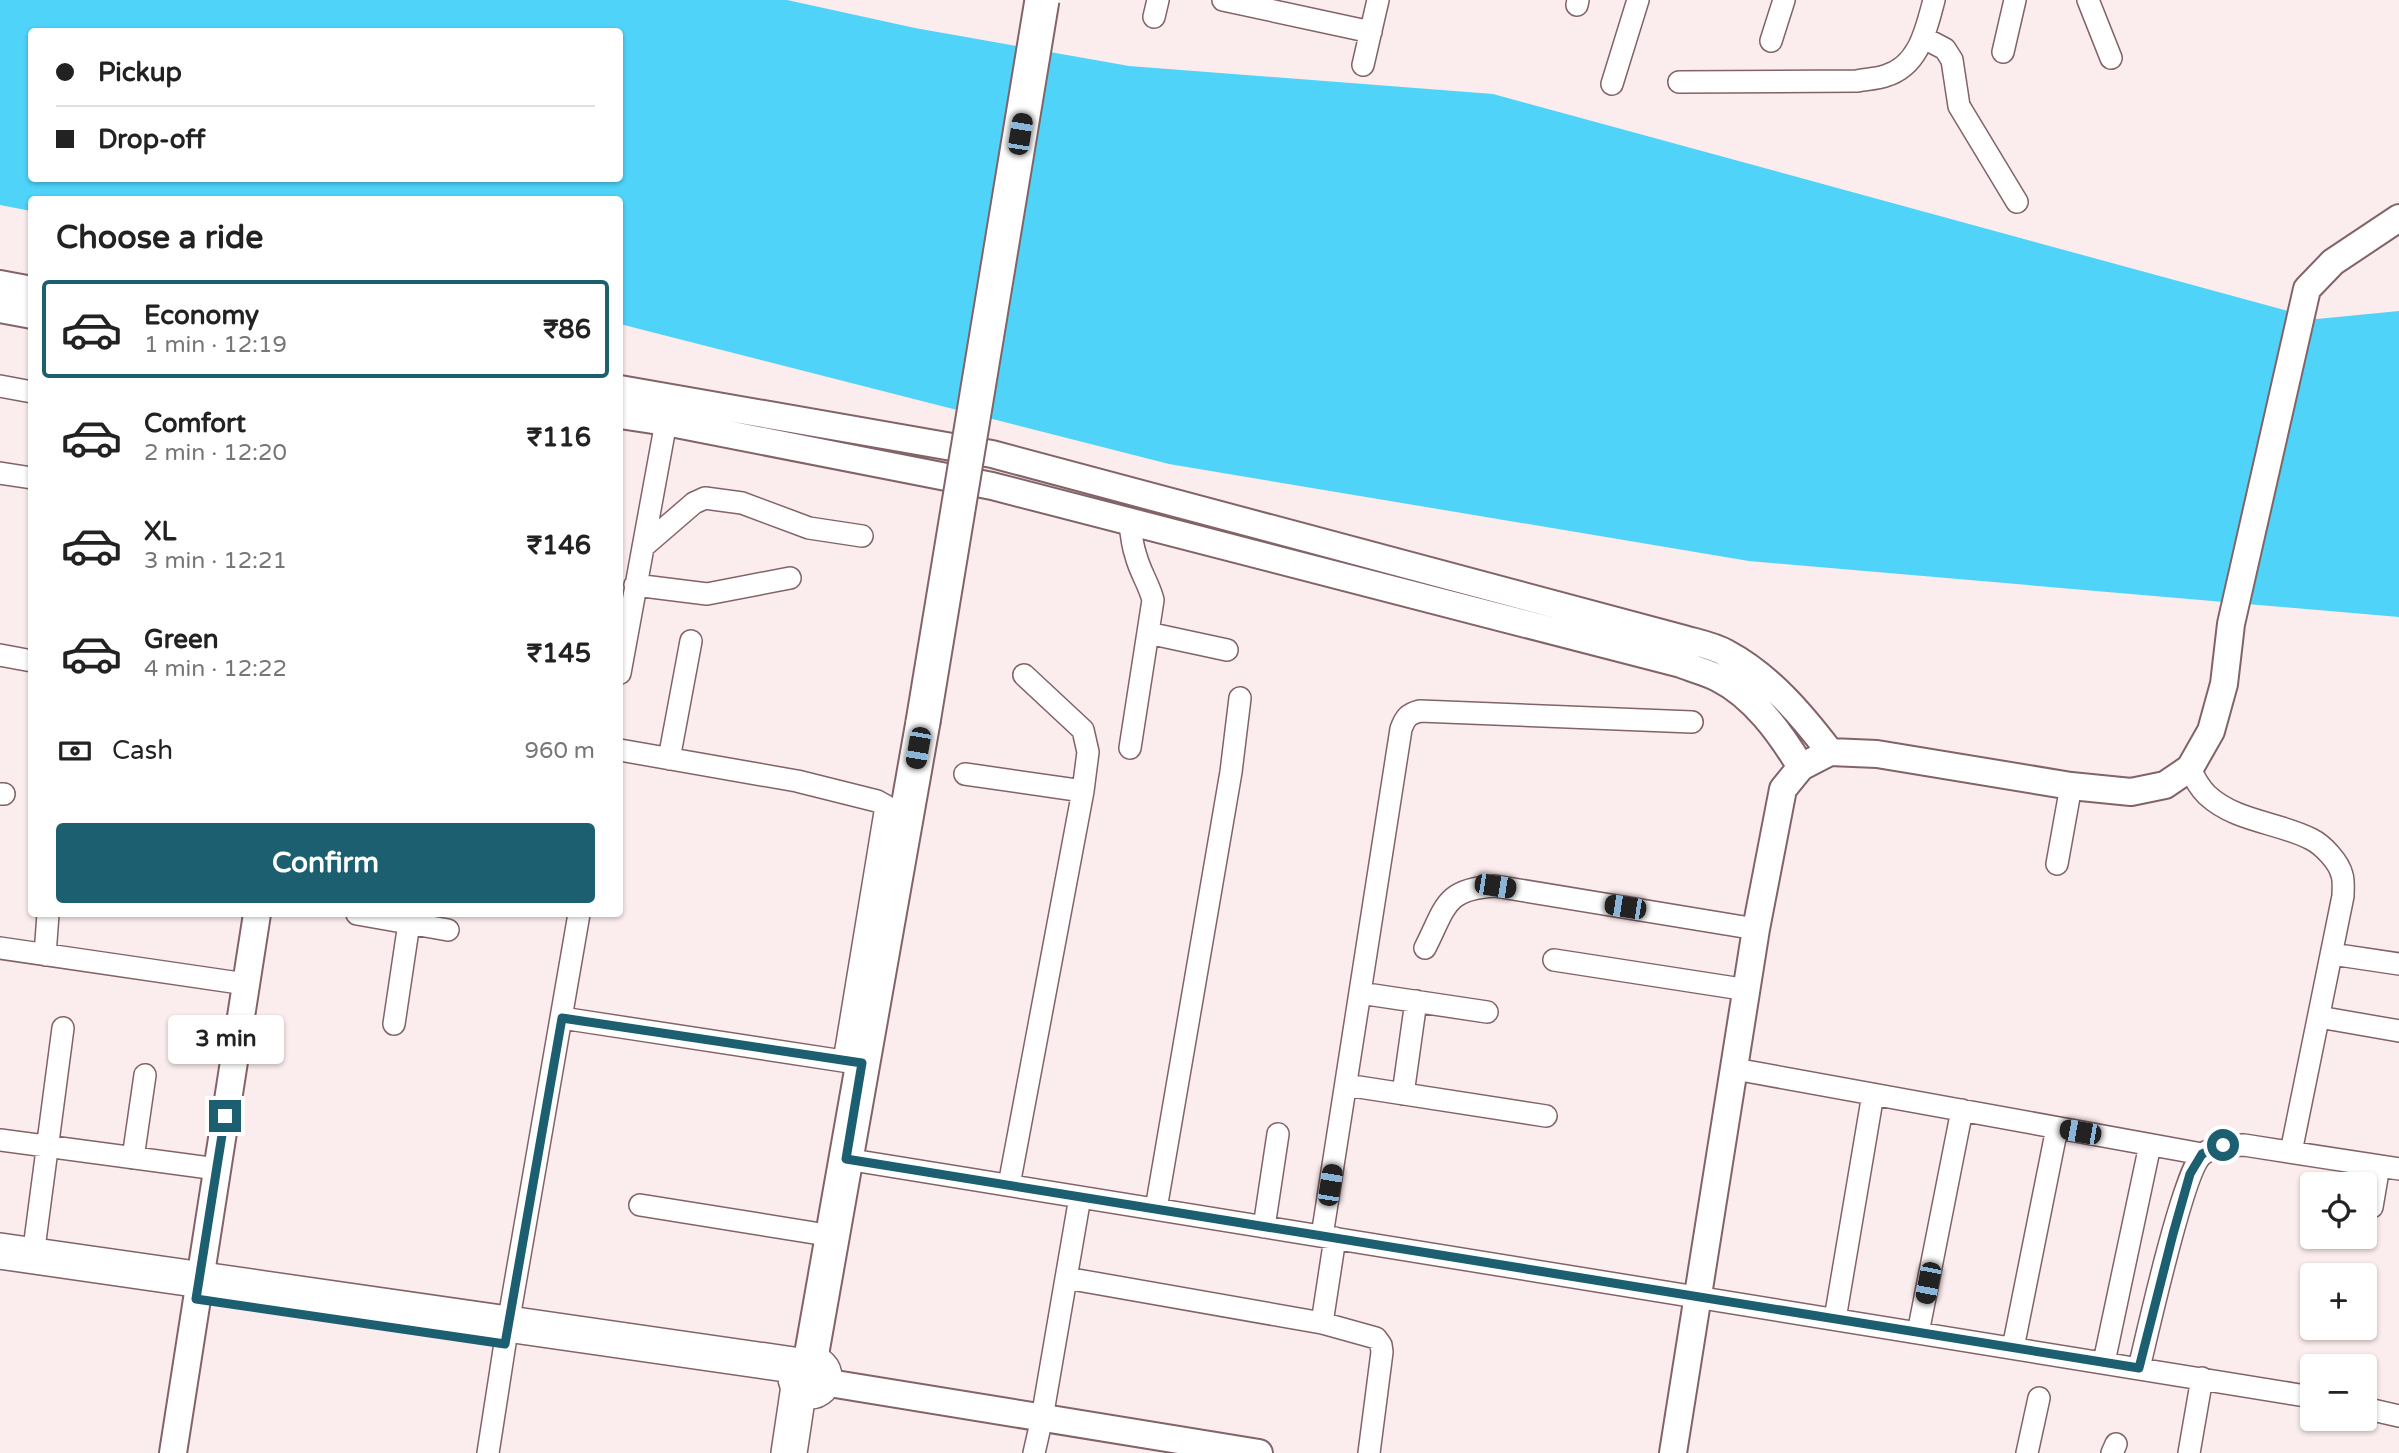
<!DOCTYPE html>
<html lang="en">
<head>
<meta charset="utf-8">
<style>
  :root { --surface:#fff; --page:#f6f6f6; --text:#222; --muted:#767676; --line:#e0e0e0; --accent:#1b5f71 }
  body { margin:0; font-family:"Varela Round",sans-serif; background:var(--page); color:var(--text); height:100vh; display:flex; flex-direction:column; font-size:26px; white-space:nowrap }
  * { box-sizing:border-box; margin:0 }
  p { font-size:23px; color:var(--muted) }
  .icon { flex:none; width:38px; height:38px; fill:none; stroke:currentColor; stroke-width:2; stroke-linecap:round; stroke-linejoin:round }
  .map { position:relative; flex:1; overflow:hidden }
  .details { position:absolute; left:28px; top:196px; width:595px; height:721px; display:flex; flex-direction:column; background:var(--surface); border-radius:7px; box-shadow:0 2px 5px #0004 }
  .details>* { flex:none }
  .hud { position:absolute; left:28px; top:28px; width:595px; height:154px; border-radius:7px; box-shadow:0 2px 5px #0004; display:grid; align-content:center; height:154px; padding:0 28px; background:var(--surface) }
  .fabs { position:absolute; left:2300px; top:1172px; display:grid; gap:14px }
  .fabs a { display:grid; place-items:center; width:77px; height:77px; border-radius:7px; background:var(--surface); box-shadow:0 2px 5px #0004; font-size:35px }
  .end { position:absolute; width:32px; height:32px; margin:-16px; border:9px solid #1b5f71; background:#fff; box-shadow:0 0 0 4px #fff }
  .from { border-radius:50% }
  .bubble { position:absolute; height:49px; border-radius:7px; background:var(--surface); box-shadow:0 2px 5px #0004; font-size:23px; font-weight:800; line-height:49px; text-align:center }
  .car { position:absolute; width:21px; height:42px; margin:-21px -10px; border-radius:9px; box-shadow:0 0 5px 2px #0007; background:linear-gradient(#222 24%,#8ab4d8 0 40%,#222 0 76%,#8ab4d8 0 86%,#222 0) }
  .hud b { display:flex; align-items:center; gap:24px; height:66px; font-size:26px }
  .hud b+b { border-top:2px solid var(--line) }
  .hud i { width:18px; height:18px; background:var(--text) }
  ul { padding:0; list-style:none }
  li { display:flex; align-items:center; gap:21px; height:98px; margin:0 14px 10px; padding:0 14px; border:4px solid transparent; border-radius:7px }
  li div { flex:1 }
  li b { display:block; font-size:26px }
  li em { font-style:normal; font-weight:800 }
  li.selected { border-color:var(--accent) }
  li>.icon { width:63px; height:63px; stroke-width:1.5 }
  h2 { padding:0 28px; font-size:32px; line-height:84px }
  .pay { display:flex; align-items:center; gap:18px; height:77px; padding:0 28px; font-size:26px }
  .pay p { margin-inline-start:auto }
  .primary-button { display:flex; gap:14px; margin-top:auto; padding:14px 28px }
  .primary-button a { flex:1; height:80px; border-radius:7px; background:var(--accent); color:#fff; font-size:28px; font-weight:800; line-height:80px; text-align:center }
  .map>svg:first-child { display:block }
  .water { fill:#4fd3f9; fill-rule:evenodd }
  .lines { fill:none; stroke-linecap:round; stroke-linejoin:round }
  .minor-casing { stroke:#826367; stroke-width:24 }
  .tertiary-casing { stroke:#826367; stroke-width:30 }
  .primary-casing { stroke:#826367; stroke-width:37 }
  .trunk-casing { stroke:#826367; stroke-width:38 }
  .minor { stroke:#fff; stroke-width:21 }
  .tertiary { stroke:#fff; stroke-width:26 }
  .primary { stroke:#fff; stroke-width:33 }
  .trunk { stroke:#fff; stroke-width:35 }
  .primary-bridge-casing { stroke:#826367; stroke-width:37; stroke-linecap:butt }
  .primary-bridge { stroke:#fff; stroke-width:33 }
  .route { stroke:#1b5f71; stroke-width:9 }
</style>
</head>
<body>
<div class="map">
<svg width="2399" height="1453" viewBox="0 0 2399 1453">
  <rect width="100%" height="100%" fill="#fbeced"/>
  <path class="water" d="M0,0H787L915,28L1129,66L1493,94L2317,319L2399,311V617L1749,561L1169,464L620,324V200H32L31,211L0,205ZM32,32H620V178H32Z"/>
  <g class="lines">
    <g class="minor-casing">
      <path id="minor" d="M1223,0L1371,32
        M2088,0L2111,58
        M1577,5L1578,0
        M1154,17L1158,0
        M1924,38L1945,49L1952,60L1959,106L2017,202
        M1771,41L1784,0
        M2003,52L2015,0
        M1363,65L1378,0
        M1679,82L1857,81C1866,79 1876,79 1885,76C1919,66 1926,30 1934,0
        M1612,84L1638,0
        M0,386L32,392
        M0,473L32,478
        M643,547L694,503L705,498L742,503L809,528L862,536
        M635,585L707,594L790,578
        M1148,633L1227,650
        M0,655L32,661
        M620,673L666,422
        M1130,748L1153,600C1149,584 1140,572 1136,556C1132,545 1131,534 1130,522
        M620,750L797,781L877,801L886,806L844,1061
        M669,759L691,641
        M2190,768C2194,778 2199,787 2207,795C2236,822 2278,822 2311,839C2323,845 2339,862 2342,875C2344,881 2343,889 2343,896L2291,1152
        M965,774L1083,791
        M0,794H4
        M2057,864L2071,786
        M357,914L448,930
        M0,948L246,984
        M1425,948C1446,907 1444,889 1495,886L1756,929
        M2332,954L2399,964
        M45,955L48,914
        M1554,960L1748,990
        M1360,993L1487,1012
        M2319,1017L2399,1031
        M562,1018L856,1063
        M394,1024L409,923
        M1735,1069L2202,1154
        M1346,1085L1546,1116
        M1403,1094L1416,1001
        M0,1140L217,1169
        M133,1158L145,1075
        M846,1159L2312,1397
        M1009,1185L1083,791L1088,752L1083,730L1024,675
        M640,1205L833,1236
        M2372,1207L2379,1166
        M1156,1209L1231,772L1240,698
        M1264,1227L1278,1134
        M1322,1236L1401,729C1405,718 1408,714 1420,711L1692,722
        M33,1256L63,1028
        M1066,1278L1322,1323L1376,1338L1381,1345L1382,1352L1369,1453
        M1835,1319L1873,1094
        M1322,1323L1335,1238
        M1918,1333L1962,1110
        M2013,1348L2057,1128
        M2104,1362L2150,1145
        M2139,1368C2147,1335 2184,1168 2203,1154C2215,1145 2230,1145 2244,1145L2399,1169
        M2364,1408L2399,1416
        M488,1453L508,1324L579,914
        M1034,1453L1042,1418L1080,1197
        M2027,1453L2039,1398
        M2112,1453L2116,1444
        M2189,1453L2202,1378"/>
    </g>
    <g class="tertiary-casing">
      <path id="tertiary" d="M0,284L32,290
        M0,309L32,315
        M620,389L992,454L1684,639C1698,643 1714,646 1726,653C1769,676 1801,714 1830,752
        M620,415L666,422L992,486L1681,664C1693,669 1706,672 1718,678C1754,696 1780,733 1801,767
        M823,1382L1259,1453
        M173,1453L257,914
        M1673,1453L1756,929L1783,789L1801,767L1830,752L1877,754L2071,786L2131,792L2165,785L2190,768L2211,731L2224,684L2231,624L2307,289L2333,262L2399,218"/>
    </g>
    <g class="primary-casing">
      <path id="primary" d="M810,1363L923,722"/>
    </g>
    <g class="trunk-casing">
      <path id="trunk" d="M0,1251L800,1366
        M796 1377a14 14 0 1 1 28 0a14 14 0 1 1-28 0Z
        M789,1453L799,1386"/>
    </g>
    <use href="#minor" class="minor"/>
    <use href="#tertiary" class="tertiary"/>
    <use href="#primary" class="primary"/>
    <use href="#trunk" class="trunk"/>
    <g class="primary-bridge-casing">
      <path id="primary-bridge" d="M923,722L1042,0"/>
    </g>
    <use href="#primary-bridge" class="primary-bridge"/>
  </g>
  <g class="lines">
    <path class="route" d="M225,1116L196,1299L505,1344L562,1018L862,1063L846,1159L2139,1368L2173,1234L2190,1174L2202,1154L2223,1145"/>
  </g>
</svg>
<div class="fabs">
<a><svg class="icon" aria-label="locate" viewBox="0 0 24 24"><circle cx="12" cy="12" r="6"/><path d="M12 2v4M12 18v4M2 12h4M18 12h4"/></svg></a>
<a>+</a>
<a>−</a>
</div>
<i class="end from" style="left:2223px;top:1145px"></i>
<i class="end" style="left:225px;top:1116px"></i>
<div class="bubble" style="left:168px;top:1015px;width:116px">3 min</div>
<i class="car" style="left:1020px;top:134px;rotate:9deg"></i>
<i class="car" style="left:918px;top:748px;rotate:190deg"></i>
<i class="car" style="left:1495px;top:886px;rotate:99deg"></i>
<i class="car" style="left:1625px;top:907px;rotate:279deg"></i>
<i class="car" style="left:2080px;top:1132px;rotate:280deg"></i>
<i class="car" style="left:1330px;top:1185px;rotate:9deg"></i>
<i class="car" style="left:1928px;top:1283px;rotate:191deg"></i>
<div class="hud">
<b><i class="from"></i>Pickup</b>
<b><i></i>Drop-off</b>
</div>
<section class="details">
<h2>Choose a ride</h2>
<ul>
<li class="selected"><svg class="icon" aria-label="car" viewBox="0 0 24 24"><path d="M5 17H2v-5l4-1 3-4h7l3 4 3 1v5h-3M9 17h6M6 11h13"/><circle cx="7" cy="17" r="2"/><circle cx="17" cy="17" r="2"/></svg><div><b>Economy</b><p>1 min · 12:19</p></div><em>₹86</em></li>
<li><svg class="icon" aria-label="car" viewBox="0 0 24 24"><path d="M5 17H2v-5l4-1 3-4h7l3 4 3 1v5h-3M9 17h6M6 11h13"/><circle cx="7" cy="17" r="2"/><circle cx="17" cy="17" r="2"/></svg><div><b>Comfort</b><p>2 min · 12:20</p></div><em>₹116</em></li>
<li><svg class="icon" aria-label="car" viewBox="0 0 24 24"><path d="M5 17H2v-5l4-1 3-4h7l3 4 3 1v5h-3M9 17h6M6 11h13"/><circle cx="7" cy="17" r="2"/><circle cx="17" cy="17" r="2"/></svg><div><b>XL</b><p>3 min · 12:21</p></div><em>₹146</em></li>
<li><svg class="icon" aria-label="car" viewBox="0 0 24 24"><path d="M5 17H2v-5l4-1 3-4h7l3 4 3 1v5h-3M9 17h6M6 11h13"/><circle cx="7" cy="17" r="2"/><circle cx="17" cy="17" r="2"/></svg><div><b>Green</b><p>4 min · 12:22</p></div><em>₹145</em></li>
</ul>
<div class="pay"><svg class="icon" aria-label="cash" viewBox="0 0 24 24"><path d="M3 7h18v10H3z"/><circle cx="12" cy="12" r="2"/></svg>Cash<p>960 m</p></div>
<div class="primary-button"><a>Confirm</a></div>
</section>
</div>
</body>
</html>
